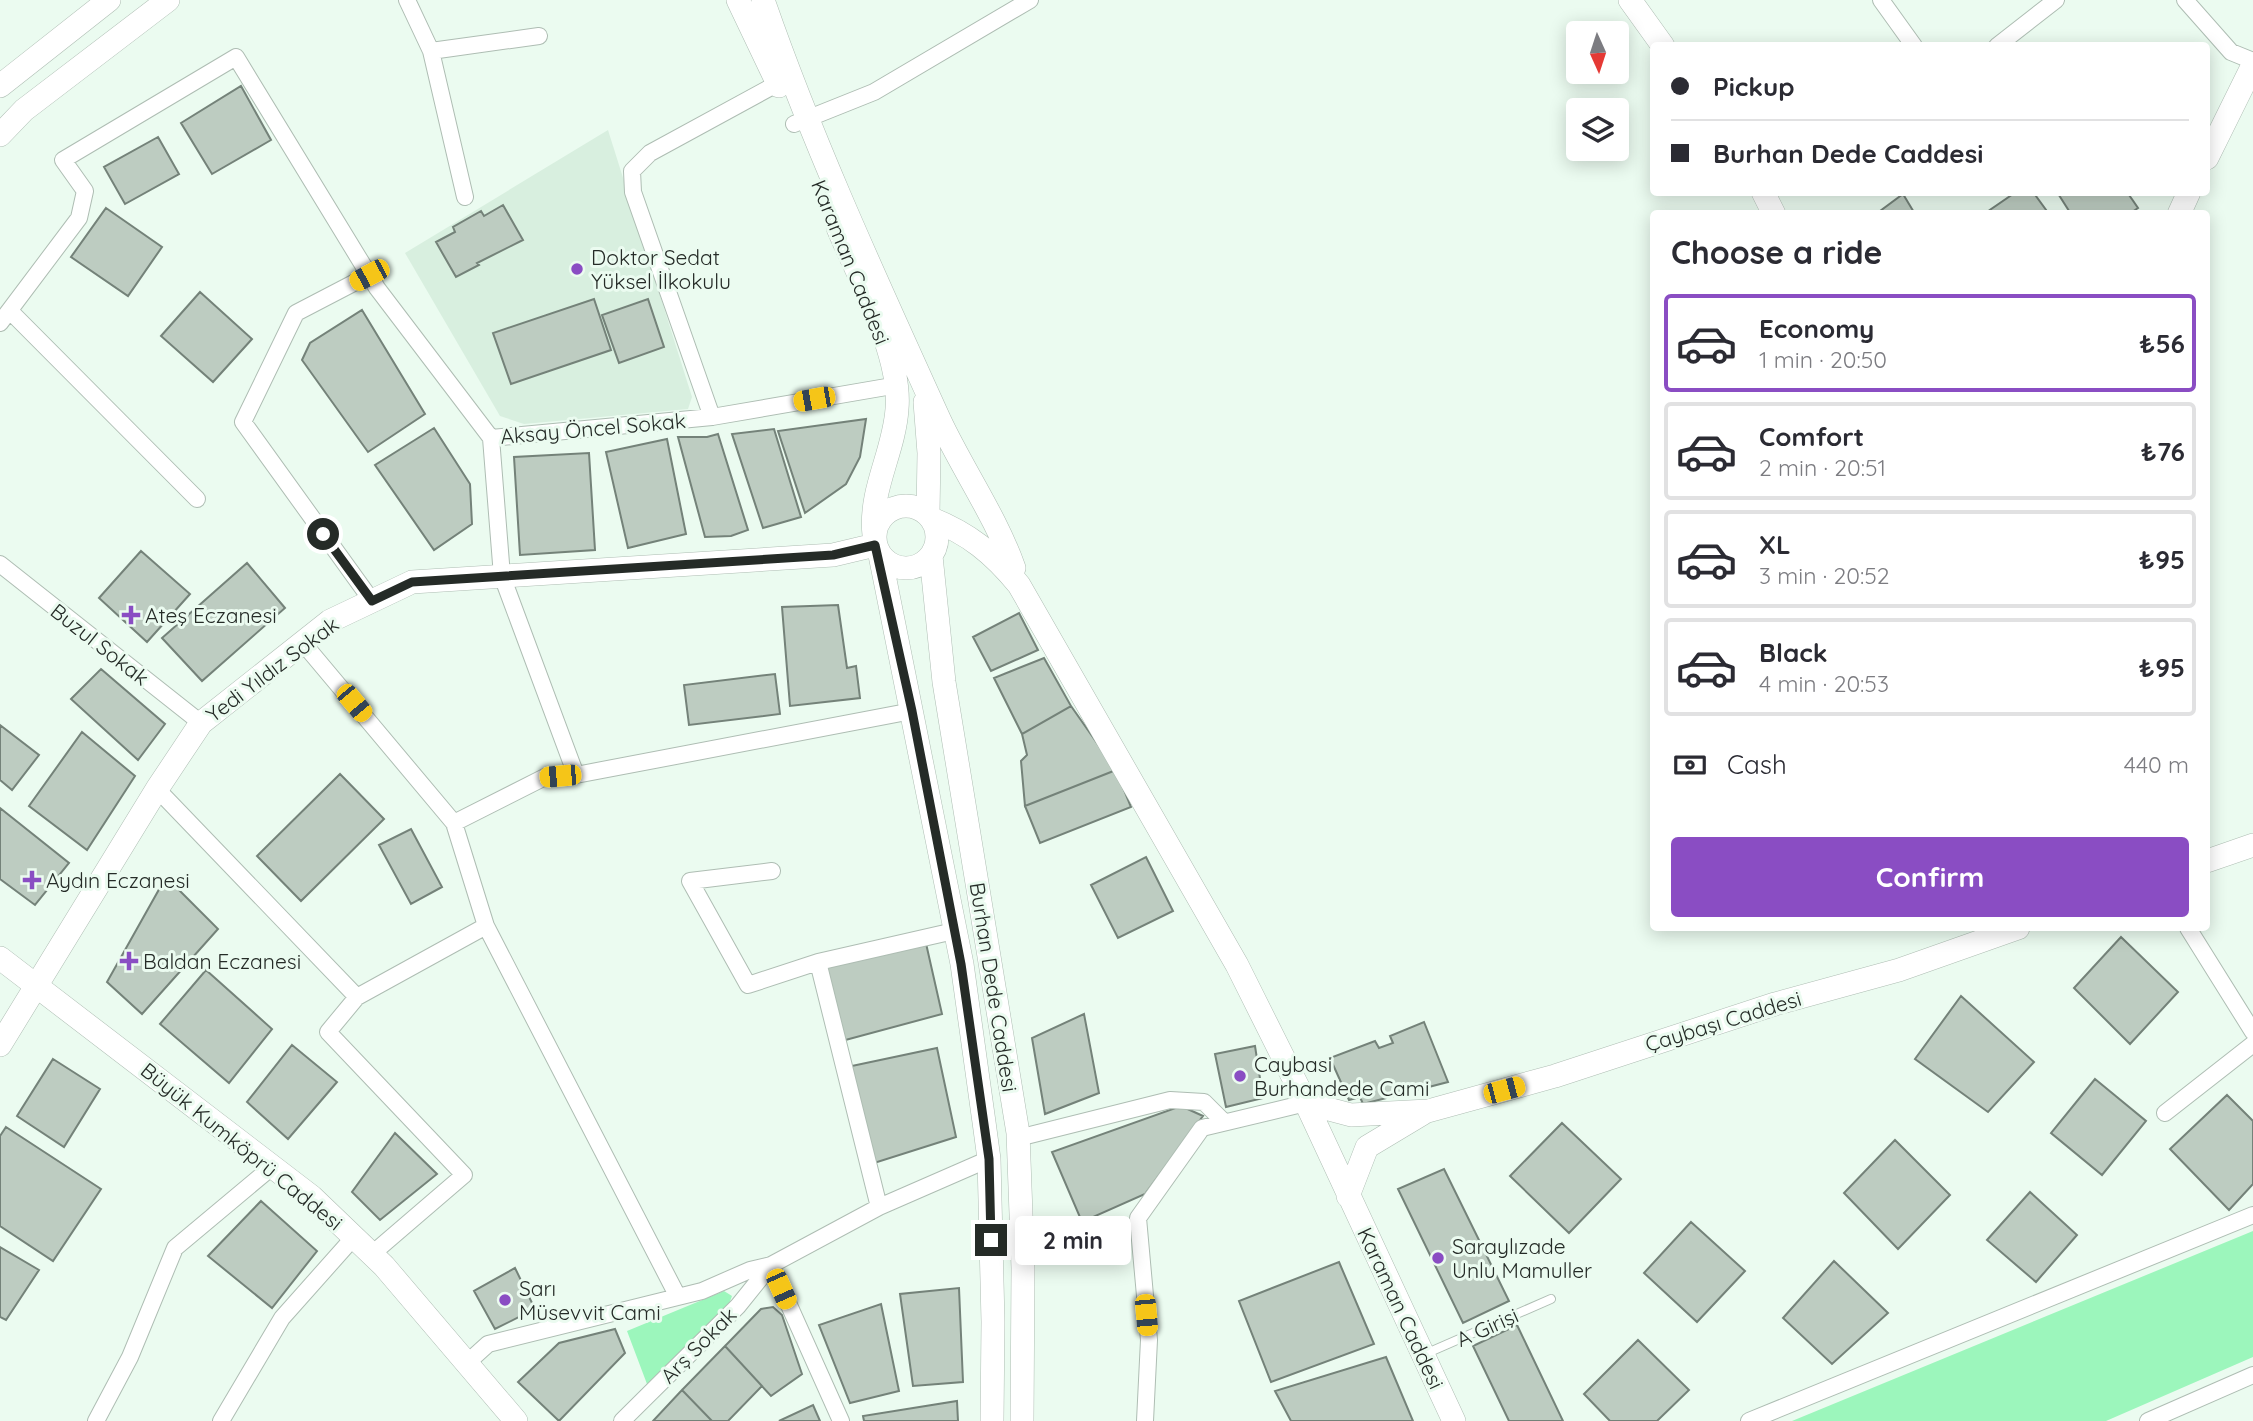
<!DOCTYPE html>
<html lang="en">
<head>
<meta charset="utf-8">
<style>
  :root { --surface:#fff; --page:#f2f2f3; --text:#2b2b33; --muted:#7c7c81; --line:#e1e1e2; --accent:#8a4dc3 }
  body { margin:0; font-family:Quicksand,sans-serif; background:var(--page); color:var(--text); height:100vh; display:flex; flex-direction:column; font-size:26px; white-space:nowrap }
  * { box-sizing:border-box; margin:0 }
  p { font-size:23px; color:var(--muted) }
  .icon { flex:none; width:38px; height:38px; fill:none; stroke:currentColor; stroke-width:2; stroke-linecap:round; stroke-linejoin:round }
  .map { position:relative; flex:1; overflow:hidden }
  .sheet { position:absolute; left:1650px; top:210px; width:560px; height:721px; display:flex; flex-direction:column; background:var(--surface); border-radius:7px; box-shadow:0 4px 18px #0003 }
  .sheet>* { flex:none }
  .guide { position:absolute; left:1650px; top:42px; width:560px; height:154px; border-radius:7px; box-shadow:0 4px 18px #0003; display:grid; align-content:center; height:154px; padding:0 21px; background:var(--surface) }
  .needle { width:46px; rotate:177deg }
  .controls { position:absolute; left:1566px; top:21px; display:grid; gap:14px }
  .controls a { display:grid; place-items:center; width:63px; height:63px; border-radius:7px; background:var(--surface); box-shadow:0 4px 18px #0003; font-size:35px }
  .end { position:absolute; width:32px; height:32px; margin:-16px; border:9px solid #252b27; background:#fff; box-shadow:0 0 0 4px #fff }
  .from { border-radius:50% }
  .bubble { position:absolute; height:49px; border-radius:7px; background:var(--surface); box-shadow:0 4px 18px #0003; font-size:23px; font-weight:700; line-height:49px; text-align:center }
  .car { position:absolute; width:21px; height:42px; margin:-21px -10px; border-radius:9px; box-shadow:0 0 5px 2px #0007; background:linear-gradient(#f5c518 24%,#345 0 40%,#f5c518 0 76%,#345 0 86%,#f5c518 0) }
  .guide b { display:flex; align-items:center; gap:24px; height:66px; font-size:26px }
  .guide b+b { border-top:2px solid var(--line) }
  .guide i { width:18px; height:18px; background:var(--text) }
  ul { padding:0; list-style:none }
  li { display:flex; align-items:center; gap:21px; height:98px; margin:0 14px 10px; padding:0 7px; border:4px solid var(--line); border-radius:7px }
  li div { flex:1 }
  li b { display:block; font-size:26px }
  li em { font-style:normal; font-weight:700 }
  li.selected { border-color:var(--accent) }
  li>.icon { width:63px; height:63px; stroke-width:1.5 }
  h2 { padding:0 21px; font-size:32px; line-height:84px }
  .pay { display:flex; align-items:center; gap:18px; height:77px; padding:0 21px; font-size:26px }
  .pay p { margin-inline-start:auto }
  .button { display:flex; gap:14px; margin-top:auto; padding:14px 21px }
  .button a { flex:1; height:80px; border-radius:7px; background:var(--accent); color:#fff; font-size:28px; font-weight:700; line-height:80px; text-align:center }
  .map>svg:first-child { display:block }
  .built { fill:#d8efdf }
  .park { fill:#9cf6bc }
  .building { fill:#bdccc1; stroke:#748279; stroke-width:2 }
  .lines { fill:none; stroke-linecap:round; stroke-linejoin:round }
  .lane-casing { stroke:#aebdb3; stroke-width:10 }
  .street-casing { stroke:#aebdb3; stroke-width:18 }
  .secondary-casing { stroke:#aebdb3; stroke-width:24 }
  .lane { stroke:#fff; stroke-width:8 }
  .street { stroke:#fff; stroke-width:16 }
  .secondary { stroke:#fff; stroke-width:23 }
  .route { stroke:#252b27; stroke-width:9 }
  .poi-dot { fill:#8a4dc3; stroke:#ebfbf0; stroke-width:2.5 }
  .labels { text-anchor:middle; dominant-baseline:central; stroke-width:6; stroke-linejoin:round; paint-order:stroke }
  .poi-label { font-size:21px; fill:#252b27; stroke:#ebfbf0; text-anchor:start }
  .street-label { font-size:21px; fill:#252b27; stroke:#ebfbf0 }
</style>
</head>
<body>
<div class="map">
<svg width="2253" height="1421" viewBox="0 0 2253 1421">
  <rect width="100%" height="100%" fill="#ebfbf0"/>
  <path class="built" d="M608,130L692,397L688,409L524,424L500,416L405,253Z"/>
  <path class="park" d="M2253,1231V1357L2106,1421H1792Z
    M724,1291L732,1296L729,1304L647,1384L627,1331Z"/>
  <path class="building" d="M241,86L271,140L212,174L181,123Z
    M158,137L179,174L125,204L104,167Z
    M2016,192H2033L2049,214H1984Z
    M2057,192H2127L2138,208L2129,214H2071Z
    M1903,194L1915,214H1876Z
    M503,205L523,240L477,263L479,265L456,277L436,242L455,232L453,227L481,211L484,216Z
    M106,208L162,247L128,296L71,257Z
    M200,292L252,339L213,382L161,336Z
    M594,299L611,350L511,384L493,333Z
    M648,299L664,347L619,363L602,315Z
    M362,310L425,414L368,452L302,360L310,343Z
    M866,419L860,457L846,484L805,513L778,431Z
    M434,428L470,484L472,524L434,550L375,465Z
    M774,429L801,517L763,528L732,434Z
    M718,434L748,530L731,536L705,537L678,437H707Z
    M667,439L686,534L628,548L606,452Z
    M589,453L595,550L520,555L514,457Z
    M141,551L190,594L147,642L99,598Z
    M247,563L285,608L202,681L162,638Z
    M838,605L847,668L856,666L860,698L790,706L782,607Z
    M1019,613L1038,650L991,671L973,637Z
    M1044,658L1071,706L1022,734L994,678Z
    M101,669L165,724L138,760L71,699Z
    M775,674L780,714L689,725L684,685Z
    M1071,706L1116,770L1025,806L1021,761L1027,755L1022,734Z
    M0,725L39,755L12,790L0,780Z
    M82,732L135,776L87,850L29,806Z
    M1116,770L1131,807L1040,843L1025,806Z
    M340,774L384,819L301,901L257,856Z
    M0,808L69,863L35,905L0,879Z
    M411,829L442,887L411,904L379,845Z
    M1146,857L1173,911L1118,938L1091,885Z
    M166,877L218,929L142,1014L107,982Z
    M2121,937L2178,992L2130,1044L2074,988Z
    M925,939L942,1014L838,1042L821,968Z
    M206,970L272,1029L229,1083L160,1024Z
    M1961,996L2034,1062L1988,1112L1915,1059Z
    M1084,1014L1099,1093L1045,1114L1032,1038Z
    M1424,1022L1448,1082L1363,1104L1360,1097L1349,1100L1330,1058L1375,1041L1379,1048L1393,1043L1390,1036Z
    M292,1045L337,1082L288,1139L247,1102Z
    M1255,1046L1263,1098L1226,1107L1215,1054Z
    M937,1048L956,1137L871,1164L847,1067Z
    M53,1059L100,1089L64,1147L17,1116Z
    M2095,1079L2146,1121L2102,1175L2051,1133Z
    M2227,1095L2253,1121V1184L2229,1210L2170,1149Z
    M1181,1106L1203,1116L1145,1194L1082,1222L1052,1152Z
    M1562,1123L1621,1179L1569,1233L1510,1176Z
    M6,1127L101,1189L53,1261L0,1226V1136Z
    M395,1133L437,1174L380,1220L352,1192Z
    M1895,1140L1950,1195L1898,1249L1844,1193Z
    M1444,1169L1509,1301L1463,1323L1398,1189Z
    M2030,1192L2077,1235L2036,1282L1987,1240Z
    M261,1201L317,1251L272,1308L208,1256Z
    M1691,1222L1745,1271L1697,1322L1644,1273Z
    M0,1247L39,1270L6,1320L0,1317Z
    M1834,1261L1888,1313L1832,1364L1783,1318Z
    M1339,1262L1374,1344L1271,1382L1239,1301Z
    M515,1268L535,1309L495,1329L474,1291Z
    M959,1288L963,1382L913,1386L900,1294Z
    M881,1304L899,1391L850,1403L819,1325Z
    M773,1307L782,1315L802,1374L771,1396L725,1346L761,1309Z
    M1517,1325L1563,1421H1509L1473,1346Z
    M615,1329L625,1353L559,1421L518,1382L559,1343Z
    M1638,1340L1689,1390L1657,1421H1610L1584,1394Z
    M725,1346L762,1386L728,1421H712L682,1390Z
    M1386,1357L1413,1421H1291L1275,1391Z
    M682,1390L712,1421H653Z
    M957,1401L958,1421H864L863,1416Z
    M813,1405L820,1421H779Z"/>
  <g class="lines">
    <g class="lane-casing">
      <path id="lane" d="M1425,1354L1551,1299"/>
    </g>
    <g class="street-casing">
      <path id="street" d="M407,0L431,51L539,36
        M1881,0L1914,46
        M2185,0L2231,52L2253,61
        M1997,46L2056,0
        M431,51L465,197
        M794,124L874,92L1030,0
        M369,275L296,313L243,422L372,601
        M11,312L197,499
        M0,323L79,218L85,191L63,160L236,57L377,288L491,438L712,417L898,385
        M712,417L633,192L632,171L650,153L784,80
        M491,438L502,576L576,775
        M0,564L201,723
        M303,643L454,823L486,926L678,1297
        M157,789L357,997L328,1032L464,1175L372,1254
        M454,823L545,777L576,775L912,711
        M772,871L690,881L748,985L818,962L954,931
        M2188,928L2253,1032
        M818,962L879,1207
        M357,997L486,926
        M2165,1113L2253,1044
        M1018,1138L1170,1100L1204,1102L1224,1122
        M467,1363L488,1344L702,1291L750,1270L771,1265L879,1207L989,1159
        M96,1421L130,1357L175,1248L273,1166
        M221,1421L282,1318L354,1237
        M622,1421L738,1306L771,1265L841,1421
        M1145,1421L1149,1340L1138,1218L1202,1128L1306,1103
        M1749,1421L2253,1215
        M2148,1421L2253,1375"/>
    </g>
    <g class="secondary-casing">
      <path id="secondary" d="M738,0L779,86
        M763,0C813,144 877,282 940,421C963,470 996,517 1014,568
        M1630,0L1663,46
        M0,86L109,0
        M0,135L24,110L168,0
        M2207,158L2253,65
        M1763,192L1774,214
        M2179,214L2189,192
        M838,228C859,278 902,356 897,409C894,453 869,490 874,535
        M925,402L929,453L928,514
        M875 537a31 31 0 1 1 62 0a31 31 0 1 1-62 0Z
        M932,519C969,534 993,553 1019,585L1237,965L1306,1103L1454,1421
        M880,555L962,964L984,1122L989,1159L993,1322L992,1421
        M931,556L944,682L1018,1133L1023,1268L1022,1421
        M2207,861L2253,845
        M0,958L312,1197L384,1266L516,1421
        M0,1045L157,789L201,723L330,621L412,582L833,555L875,545
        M1306,1103L1351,1115L1428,1111L1555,1076L1775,1004L1899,970L2018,928
        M1348,1196L1367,1147L1422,1114"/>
    </g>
    <use href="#lane" class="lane"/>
    <use href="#street" class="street"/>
    <use href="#secondary" class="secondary"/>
  </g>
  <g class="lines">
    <path class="route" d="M323,534L372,601L412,582L833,555L875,545L912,711L961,964L989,1159L991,1240"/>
  </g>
  <g class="poi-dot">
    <circle cx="577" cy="269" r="7"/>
    <path d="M127.5 604.5h7v7h7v7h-7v7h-7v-7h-7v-7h7z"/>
    <path d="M28.5 869.5h7v7h7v7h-7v7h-7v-7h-7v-7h7z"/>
    <path d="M125.5 950.5h7v7h7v7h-7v7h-7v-7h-7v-7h7z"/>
    <circle cx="1240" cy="1076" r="7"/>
    <circle cx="1438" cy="1258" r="7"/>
    <circle cx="505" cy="1300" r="7"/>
  </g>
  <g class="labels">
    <g class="poi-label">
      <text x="591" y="257">Doktor Sedat<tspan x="591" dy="24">Yüksel İlkokulu</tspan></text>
      <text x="145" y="615">Ateş Eczanesi</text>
      <text x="46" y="880">Aydın Eczanesi</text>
      <text x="143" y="961">Baldan Eczanesi</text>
      <text x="1254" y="1064">Caybasi<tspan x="1254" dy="24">Burhandede Cami</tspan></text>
      <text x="1452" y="1246">Saraylızade<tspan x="1452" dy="24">Unlu Mamuller</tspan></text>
      <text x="519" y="1288">Sarı<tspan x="519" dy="24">Müsevvit Cami</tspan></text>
    </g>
    <g class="street-label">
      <text transform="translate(851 262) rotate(68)">Karaman Caddesi</text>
      <text transform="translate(593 428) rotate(-5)">Aksay Öncel Sokak</text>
      <text transform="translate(100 644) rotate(38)">Buzul Sokak</text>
      <text transform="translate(272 669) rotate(-37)">Yedi Yıldız Sokak</text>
      <text transform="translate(994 987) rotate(81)">Burhan Dede Caddesi</text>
      <text transform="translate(1723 1021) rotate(-17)">Çaybaşı Caddesi</text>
      <text transform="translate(242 1146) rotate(39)">Büyük Kumköprü Caddesi</text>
      <text transform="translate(1401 1308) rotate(65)">Karaman Caddesi</text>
      <text transform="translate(1487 1327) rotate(-24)">A Girişi</text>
      <text transform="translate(698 1345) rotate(-45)">Arş Sokak</text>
    </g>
  </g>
</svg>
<div class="controls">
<a><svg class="needle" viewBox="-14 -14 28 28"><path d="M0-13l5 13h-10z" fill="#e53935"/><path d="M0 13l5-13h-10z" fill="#7c7c81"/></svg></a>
<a><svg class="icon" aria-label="layers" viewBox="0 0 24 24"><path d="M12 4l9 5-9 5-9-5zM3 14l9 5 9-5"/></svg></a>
</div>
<i class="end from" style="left:323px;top:534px"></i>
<i class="end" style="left:991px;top:1240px"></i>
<div class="bubble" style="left:1015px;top:1216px;width:116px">2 min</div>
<i class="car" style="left:369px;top:275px;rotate:242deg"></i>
<i class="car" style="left:814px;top:399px;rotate:260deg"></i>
<i class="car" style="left:354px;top:703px;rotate:140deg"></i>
<i class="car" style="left:560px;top:776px;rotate:265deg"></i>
<i class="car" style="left:1504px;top:1090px;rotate:75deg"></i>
<i class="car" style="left:781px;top:1289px;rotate:156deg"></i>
<i class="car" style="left:1146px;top:1315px;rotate:175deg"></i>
<div class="guide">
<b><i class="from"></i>Pickup</b>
<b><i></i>Burhan Dede Caddesi</b>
</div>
<section class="sheet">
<h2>Choose a ride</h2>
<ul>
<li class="selected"><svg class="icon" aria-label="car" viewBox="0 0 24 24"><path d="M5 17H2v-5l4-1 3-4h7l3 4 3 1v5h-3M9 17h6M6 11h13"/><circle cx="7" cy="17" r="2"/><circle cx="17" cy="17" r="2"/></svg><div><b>Economy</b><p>1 min · 20:50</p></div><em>₺56</em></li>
<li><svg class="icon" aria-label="car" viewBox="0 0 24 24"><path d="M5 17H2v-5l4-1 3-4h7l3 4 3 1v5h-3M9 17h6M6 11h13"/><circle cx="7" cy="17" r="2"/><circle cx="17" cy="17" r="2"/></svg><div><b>Comfort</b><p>2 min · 20:51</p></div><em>₺76</em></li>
<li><svg class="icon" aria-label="car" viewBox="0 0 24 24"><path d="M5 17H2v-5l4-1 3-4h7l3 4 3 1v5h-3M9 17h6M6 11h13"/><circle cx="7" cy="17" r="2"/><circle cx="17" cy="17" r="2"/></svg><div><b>XL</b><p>3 min · 20:52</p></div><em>₺95</em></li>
<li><svg class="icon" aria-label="car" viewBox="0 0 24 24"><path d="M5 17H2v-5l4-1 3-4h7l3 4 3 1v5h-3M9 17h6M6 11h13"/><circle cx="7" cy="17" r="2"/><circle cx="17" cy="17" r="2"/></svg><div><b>Black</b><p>4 min · 20:53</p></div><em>₺95</em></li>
</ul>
<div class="pay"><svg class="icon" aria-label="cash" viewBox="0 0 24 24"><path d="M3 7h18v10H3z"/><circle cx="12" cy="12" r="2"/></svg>Cash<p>440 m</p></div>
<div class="button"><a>Confirm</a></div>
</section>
</div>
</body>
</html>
